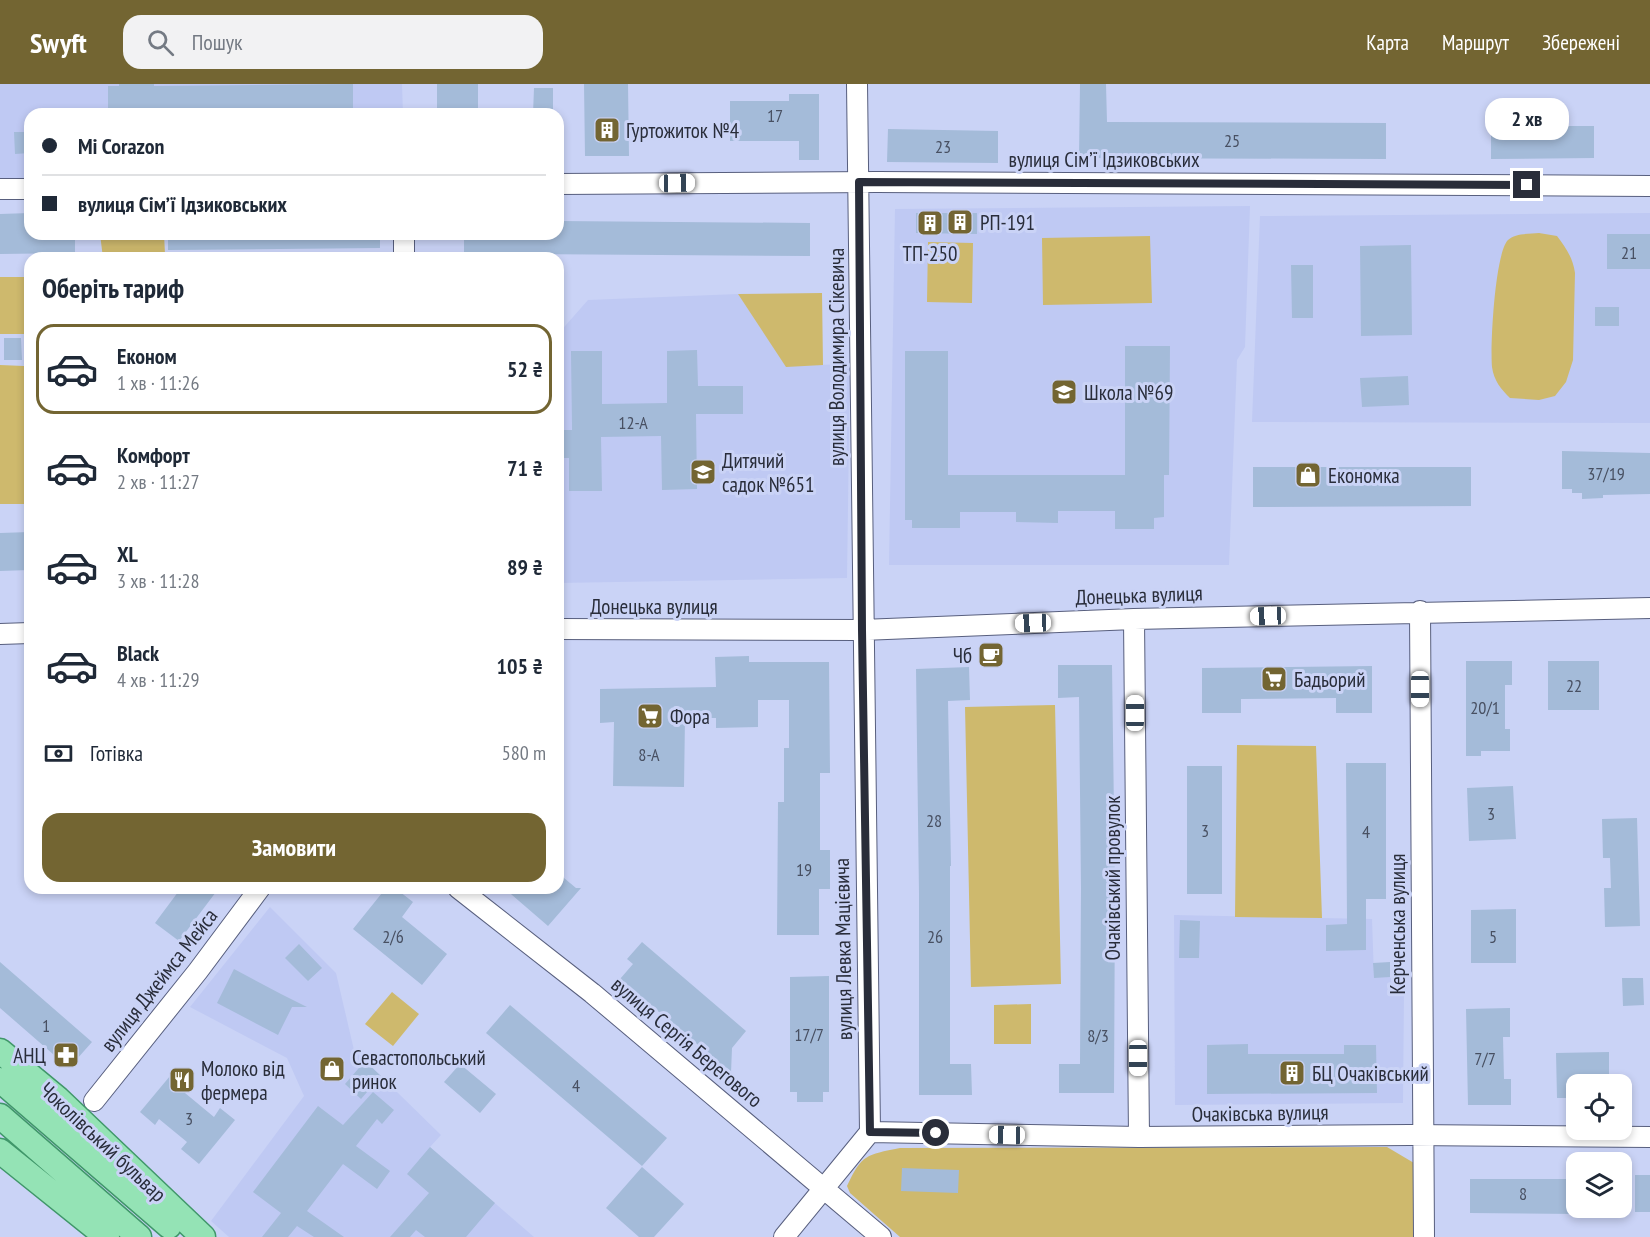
<!DOCTYPE html>
<html lang="uk">
<head>
<meta charset="utf-8">
<style>
  :root { --surface:#fff; --page:#f2f2f3; --text:#1f2937; --muted:#747a83; --line:#e0e1e3; --accent:#736532 }
  body { margin:0; font-family:"PT Sans Narrow",sans-serif; background:var(--page); color:var(--text); height:100vh; display:flex; flex-direction:column; font-size:22px; white-space:nowrap }
  * { box-sizing:border-box; margin:0 }
  p { font-size:20px; color:var(--muted) }
  .icon { flex:none; width:33px; height:33px; fill:none; stroke:currentColor; stroke-width:2; stroke-linecap:round; stroke-linejoin:round }
  .map { position:relative; flex:1; overflow:hidden }
  .panel { position:absolute; left:24px; top:168px; width:540px; height:642px; display:flex; flex-direction:column; background:var(--surface); border-radius:18px; box-shadow:0 3px 9px #0003 }
  .panel>* { flex:none }
  .guide { position:absolute; left:24px; top:24px; width:540px; height:132px; border-radius:18px; box-shadow:0 3px 9px #0003; display:grid; align-content:center; height:132px; padding:0 18px; background:var(--surface) }
  .fabs { position:absolute; left:1566px; top:990px; display:grid; gap:12px }
  .fabs a { display:grid; place-items:center; width:66px; height:66px; border-radius:12px; background:var(--surface); box-shadow:0 3px 9px #0003; font-size:30px }
  .end { position:absolute; width:27px; height:27px; margin:-14px; border:8px solid #292d3a; background:#fff; box-shadow:0 0 0 3px #fff }
  .from { border-radius:50% }
  .bubble { position:absolute; height:42px; border-radius:18px; background:var(--surface); box-shadow:0 3px 9px #0003; font-size:20px; font-weight:700; line-height:42px; text-align:center }
  .car { position:absolute; width:18px; height:36px; margin:-18px -9px; border-radius:8px; box-shadow:0 0 4px 2px #0007; background:linear-gradient(#fff 24%,#345 0 40%,#fff 0 76%,#345 0 86%,#fff 0) }
  .guide b { display:flex; align-items:center; gap:21px; height:57px; font-size:22px }
  .guide b+b { border-top:2px solid var(--line) }
  .guide i { width:15px; height:15px; background:var(--text) }
  ul { padding:0; list-style:none }
  li { display:flex; align-items:center; gap:18px; height:90px; margin:0 12px 9px; padding:0 6px; border:3px solid transparent; border-radius:18px }
  li div { flex:1 }
  li b { display:block; font-size:22px }
  li em { font-style:normal; font-weight:700 }
  li.active { border-color:var(--accent) }
  li>.icon { width:54px; height:54px; stroke-width:1.5 }
  h2 { padding:0 18px; font-size:27px; line-height:72px }
  .pay { display:flex; align-items:center; gap:15px; height:66px; padding:0 18px; font-size:22px }
  .pay p { margin-inline-start:auto }
  .button { display:flex; gap:12px; margin-top:auto; padding:12px 18px }
  .button a { flex:1; height:69px; border-radius:18px; background:var(--accent); color:#fff; font-size:24px; font-weight:700; line-height:69px; text-align:center }
  header { display:flex; align-items:center; gap:36px; box-sizing:border-box; height:84px; padding:0 30px; background:var(--accent); color:#fff }
  header strong { font-size:28px }
  nav { display:flex; gap:33px; margin-inline-start:auto; font-size:21px }
  .search { width:420px; height:54px; background:var(--page); display:flex; align-items:center; gap:15px; box-sizing:border-box; padding:0 21px; border-radius:18px; color:var(--muted); font-size:22px }
  .map>svg:first-child { display:block }
  .built { fill:#bfc9f3 }
  .green { fill:#ceb96d }
  .building { fill:#a4bbd9 }
  .lines { fill:none; stroke-linecap:round; stroke-linejoin:round }
  .minor-casing { stroke:#585f7e; stroke-width:22 }
  .major-casing { stroke:#40976a; stroke-width:27 }
  .minor { stroke:#fff; stroke-width:20 }
  .major { stroke:#94e3b5; stroke-width:24 }
  .route { stroke:#292d3a; stroke-width:8 }
  .labels { text-anchor:middle; dominant-baseline:central; stroke-width:6; stroke-linejoin:round; paint-order:stroke }
  .number-label { font-size:18px; fill:#485062 }
  .poi-label { font-size:21px; fill:#292d3a; stroke:#cad3f6; text-anchor:start }
  .street-label { font-size:21px; fill:#292d3a; stroke:#cad3f6 }
</style>
</head>
<body>
<header>
<strong>Swyft</strong>
<div class="search"><svg class="icon" aria-label="search" viewBox="0 0 24 24"><circle cx="10" cy="10" r="6"/><path d="M15 15l6 6"/></svg>Пошук</div>
<nav><a>Карта</a><a>Маршрут</a><a>Збережені</a></nav>
</header>
<div class="map">
<svg width="1650" height="1153" viewBox="0 0 1650 1153">
  <rect width="100%" height="100%" fill="#cad3f6"/>
  <path class="built" d="M0,0H402L403,30H30V95H0Z
    M1250,122L1245,263L1237,276L1229,481H889L895,125Z
    M1650,129V339L1252,338L1260,132Z
    M738,210L786,282L850,280L847,494L558,499V250L588,216Z
    M270,823L336,889L354,966L441,1051L430,1063L534,1153H229L211,1137L304,1012L287,974L190,923Z
    M1174,831L1372,835L1374,893H1390L1397,905L1404,906L1403,1019L1175,1021Z"/>
  <path class="green" d="M1539,149L1557,152C1566,164 1573,174 1575,189L1573,276L1566,298L1555,312L1539,316L1510,314C1501,305 1494,297 1492,283C1490,262 1495,169 1508,156C1515,149 1530,150 1539,149Z
    M100,150H164L165,170L166,174H103Z
    M1150,152L1152,219L1043,221L1042,154Z
    M928,158L973,159L972,219L927,218Z
    M0,193H30V420H0V281L24,282L25,250H0Z
    M822,209L823,281L786,283L738,210Z
    M1055,621L1061,900L971,903L965,623Z
    M1237,661L1316,662L1322,834L1235,833Z
    M392,908L419,930L393,962L365,940Z
    M1031,920V960H994V921Z
    M1387,1063L1414,1079L1415,1153H900L850,1109L847,1102C862,1070 866,1071 900,1064Z"/>
  <path class="building" d="M119,0H154V2L353,0V30H108V2H119Z
    M437,0H478V30H437Z
    M584,0H628L629,72H585Z
    M1080,0H1106L1107,38L1386,39V75L1079,74Z
    M534,4H553V30H533Z
    M789,10H819V76H799V57H730V17H789Z
    M1491,42H1594V74L1491,75Z
    M888,45L998,47V79L887,78Z
    M14,48H30V69L15,70Z
    M30,129V150H75V169L0,170V130Z
    M916,129H977V150L916,149Z
    M558,137L810,139V172L523,170V174H464V150H558Z
    M168,150H380V164L168,166Z
    M1607,150H1650V185H1607Z
    M1411,161L1412,251L1361,252L1360,162Z
    M1291,181H1313V234H1292Z
    M1595,223H1619V242H1595Z
    M4,254H21L22,276H4Z
    M1125,262H1170L1169,391H1164V433L1154,434V445H1115V427H1058V439L1016,438V428H960V444H912V436H905V267H948V391H1125Z
    M697,266L698,302H743V330H696L697,405L662,406L661,352L601,353L602,407H569V374H558V346H572L571,267H602V320L667,319V267Z
    M1408,292L1409,321L1362,323L1360,294Z
    M1562,367L1650,369V410L1603,411V414L1582,415V409H1572V405H1562Z
    M1253,383H1471V422L1253,423Z
    M30,448V486L0,487V449Z
    M749,572V578H829L830,689H820V766H830V805H819V851H777L778,718H784V664H789V616H758V643L716,644V634H685L684,703L613,702L614,638L600,639V605L716,603L715,573Z
    M1466,577H1512V601H1505V645H1510V667H1481V672H1466Z
    M1548,577H1599V626H1548Z
    M1058,581H1112L1115,804L1114,1009H1059V980H1080L1081,804L1079,613L1058,614Z
    M1372,582V629H1336V614L1241,615V629H1202V584Z
    M969,583L970,616L948,617L951,782H950V980H971L972,1011H919V809L916,585Z
    M1346,679H1386V815H1366V866L1326,867V841L1347,840Z
    M1187,682H1222V810H1187Z
    M1513,702L1516,755L1469,757L1467,704Z
    M1637,734L1640,842L1605,843L1604,804H1611L1610,774H1603L1602,735Z
    M558,789L576,804H581L548,842L504,804H558Z
    M181,804H219L179,857L155,839Z
    M386,804H395L413,818L402,833L447,870L422,901L353,845Z
    M1516,825V879H1471V826Z
    M1180,836L1200,837L1199,874H1179Z
    M642,858L746,947L732,964L731,989L620,895L633,880L627,875Z
    M299,860L322,884L308,897L285,874Z
    M0,878L92,958L69,984L0,924Z
    M1390,878V893L1374,894L1373,879Z
    M234,885L281,910L307,923H292L278,951L217,919Z
    M829,892V1008H823V1018H797V1008H790V893Z
    M1622,894H1643L1644,921L1623,922Z
    M510,921L667,1054L642,1082L486,949Z
    M1510,924V953H1503L1504,995H1511V1021H1468L1466,925Z
    M1248,960V970H1344V961H1376L1377,1009L1207,1010V961Z
    M1609,968V1000H1576V1014H1557L1556,969Z
    M365,977L381,992L361,1015L345,1000Z
    M460,980L496,1010L480,1029L444,998Z
    M175,986L192,1000L185,1009L214,1033L220,1024L235,1036L199,1080L181,1065L187,1058L159,1035L155,1041L140,1028Z
    M373,1008L394,1026L382,1040L377,1035L356,1062L390,1087L377,1105L343,1080L307,1127L344,1153H314L297,1142L288,1153H262L281,1129L253,1108L318,1022L343,1041Z
    M430,1063L495,1119L466,1153H425L416,1146L410,1153H390L429,1109L407,1090Z
    M642,1083L684,1120L654,1153H639L606,1124Z
    M902,1084L959,1086L958,1109L901,1107Z
    M1635,1091H1650V1128H1635Z
    M1470,1095H1576V1130L1470,1129Z"/>
  <g class="lines">
    <g class="minor-casing">
      <path id="minor" d="M558,100L877,98L1650,102
        M0,105H30
        M404,150V174
        M1420,527L1424,1153
        M1134,535L1139,1053
        M558,545L862,546L1134,535L1650,524
        M0,550L30,549
        M458,804L592,909L881,1153
        M94,1017L198,887L260,804
        M870,1048L1139,1053L1410,1051L1650,1053
        M784,1153L870,1048L857,0"/>
    </g>
    <g class="major-casing">
      <path id="major" d="M0,967L58,1015L203,1153
        M0,996L169,1142
        M0,1032L139,1153
        M0,1067L107,1153"/>
    </g>
    <use href="#minor" class="minor"/>
    <use href="#major" class="major"/>
  </g>
  <g class="lines">
    <path class="route" d="M936,1049L870,1048L862,546L859,98L1527,101"/>
  </g>
  <defs>
    <g id="building-square" transform="scale(1.35)"><rect x="-9" y="-9" width="18" height="18" rx="4" fill="#736532" stroke="#cad3f6"/><path d="M-4-6H4V6H1V3H-1V6H-4ZM-2.5-4.3h1.7v1.8h-1.7ZM.8-4.3h1.7v1.8H.8ZM-2.5-1h1.7V.8h-1.7ZM.8-1h1.7V.8H.8Z" fill="#fff"/></g>
    <g id="school-square" transform="scale(1.35)"><rect x="-9" y="-9" width="18" height="18" rx="4" fill="#736532" stroke="#cad3f6"/><path d="M0-5L7-2L0 1L-7-2ZM-4 1L0 2.5L4 1V4Q0 6-4 4Z" fill="#fff"/></g>
    <g id="shop-square" transform="scale(1.35)"><rect x="-9" y="-9" width="18" height="18" rx="4" fill="#736532" stroke="#cad3f6"/><path d="M-5-2.5h2.3a2.7 3.5 0 0 1 5.4 0H5L5.5 6h-11ZM-1.5-2.5h3a1.5 2.3 0 0 0-3 0Z" fill="#fff"/></g>
    <g id="cafe-square" transform="scale(1.35)"><rect x="-9" y="-9" width="18" height="18" rx="4" fill="#736532" stroke="#cad3f6"/><path d="M-5.5-4.5H6V0H3Q3 3.5 0 3.5H-2.5Q-5.5 3.5-5.5 0ZM3-3.2v2h1.7v-2ZM-6 4.5H4V6H-6Z" fill="#fff"/></g>
    <g id="supermarket-square" transform="scale(1.35)"><rect x="-9" y="-9" width="18" height="18" rx="4" fill="#736532" stroke="#cad3f6"/><path d="M-6-5.5h2.5l.6 2H6L4.5 2H-2.5L-4.4-4H-6ZM-1.5 3.2a1.3 1.3 0 1 0 .1 0ZM3 3.2a1.3 1.3 0 1 0 .1 0Z" fill="#fff"/></g>
    <g id="pharmacy-square" transform="scale(1.35)"><rect x="-9" y="-9" width="18" height="18" rx="4" fill="#736532" stroke="#cad3f6"/><path d="M-2-6h4v4h4v4h-4v4h-4v-4h-4v-4h4Z" fill="#fff"/></g>
    <g id="restaurant-square" transform="scale(1.35)"><rect x="-9" y="-9" width="18" height="18" rx="4" fill="#736532" stroke="#cad3f6"/><path d="M-5-6h1v4h1v-4h1v4h1v-4h1v5L-1.5 .5V6h-2V.5L-5-1ZM5-6V6H3V1.5H1.5Q1.5-4 5-6Z" fill="#fff"/></g>
  </defs>
  <g fill-rule="evenodd">
    <use href="#building-square" x="607" y="46"/>
    <use href="#building-square" x="960" y="138"/>
    <use href="#building-square" x="930" y="139"/>
    <use href="#school-square" x="1064" y="308"/>
    <use href="#school-square" x="703" y="388"/>
    <use href="#shop-square" x="1308" y="391"/>
    <use href="#cafe-square" x="991" y="571"/>
    <use href="#supermarket-square" x="1274" y="595"/>
    <use href="#supermarket-square" x="650" y="632"/>
    <use href="#pharmacy-square" x="66" y="971"/>
    <use href="#shop-square" x="332" y="985"/>
    <use href="#building-square" x="1292" y="989"/>
    <use href="#restaurant-square" x="182" y="996"/>
  </g>
  <g class="labels">
    <g class="number-label">
      <text x="775" y="31">17</text>
      <text x="1232" y="56">25</text>
      <text x="943" y="62">23</text>
      <text x="1629" y="168">21</text>
      <text x="633" y="338">12-А</text>
      <text x="1606" y="389">37/19</text>
      <text x="1574" y="601">22</text>
      <text x="1485" y="623">20/1</text>
      <text x="649" y="670">8-А</text>
      <text x="1491" y="729">3</text>
      <text x="934" y="736">28</text>
      <text x="1205" y="746">3</text>
      <text x="1366" y="747">4</text>
      <text x="804" y="785">19</text>
      <text x="393" y="852">2/6</text>
      <text x="935" y="852">26</text>
      <text x="1493" y="852">5</text>
      <text x="46" y="941">1</text>
      <text x="809" y="950">17/7</text>
      <text x="1098" y="951">8/3</text>
      <text x="1485" y="974">7/7</text>
      <text x="576" y="1001">4</text>
      <text x="189" y="1034">3</text>
      <text x="1523" y="1109">8</text>
    </g>
    <g class="poi-label">
      <text x="626" y="46">Гуртожиток №4</text>
      <text x="980" y="138">РП-191</text>
      <text x="930" y="169" text-anchor="middle">ТП-250</text>
      <text x="1084" y="308">Школа №69</text>
      <text x="722" y="376">Дитячий<tspan x="722" dy="24">садок №651</tspan></text>
      <text x="1328" y="391">Економка</text>
      <text x="972" y="571" text-anchor="end">Чб</text>
      <text x="1294" y="595">Бадьорий</text>
      <text x="670" y="632">Фора</text>
      <text x="46" y="971" text-anchor="end">АНЦ</text>
      <text x="352" y="973">Севастопольський<tspan x="352" dy="24">ринок</tspan></text>
      <text x="201" y="984">Молоко від<tspan x="201" dy="24">фермера</tspan></text>
      <text x="1312" y="989">БЦ Очаківський</text>
    </g>
    <g class="street-label">
      <text x="1104" y="75">вулиця Сімʼї Ідзиковських</text>
      <text transform="translate(836 273) rotate(-90)">вулиця Володимира Сікевича</text>
      <text transform="translate(1139 511) rotate(-2)">Донецька вулиця</text>
      <text x="654" y="522">Донецька вулиця</text>
      <text transform="translate(1112 794) rotate(-90)">Очаківський провулок</text>
      <text transform="translate(1397 840) rotate(-90)">Керченська вулиця</text>
      <text transform="translate(843 865) rotate(-91)">вулиця Левка Мацієвича</text>
      <text transform="translate(159 896) rotate(-52)">вулиця Джеймса Мейса</text>
      <text transform="translate(687 958) rotate(40)">вулиця Сергія Берегового</text>
      <text transform="translate(1260 1029) rotate(-1)">Очаківська вулиця</text>
      <text transform="translate(103 1058) rotate(43)">Чоколівський бульвар</text>
    </g>
  </g>
</svg>
<div class="fabs">
<a><svg class="icon" aria-label="locate" viewBox="0 0 24 24"><circle cx="12" cy="12" r="6"/><path d="M12 2v4M12 18v4M2 12h4M18 12h4"/></svg></a>
<a><svg class="icon" aria-label="layers" viewBox="0 0 24 24"><path d="M12 4l9 5-9 5-9-5zM3 14l9 5 9-5"/></svg></a>
</div>
<i class="end from" style="left:936px;top:1049px"></i>
<i class="end" style="left:1527px;top:101px"></i>
<div class="bubble" style="left:1485px;top:14px;width:84px">2 хв</div>
<i class="car" style="left:677px;top:99px;rotate:89deg"></i>
<i class="car" style="left:1268px;top:532px;rotate:268deg"></i>
<i class="car" style="left:1033px;top:539px;rotate:268deg"></i>
<i class="car" style="left:1420px;top:605px;rotate:180deg"></i>
<i class="car" style="left:1135px;top:629px;rotate:0deg"></i>
<i class="car" style="left:1138px;top:974px;rotate:180deg"></i>
<i class="car" style="left:1007px;top:1051px;rotate:271deg"></i>
<div class="guide">
<b><i class="from"></i>Mi Corazon</b>
<b><i></i>вулиця Сімʼї Ідзиковських</b>
</div>
<section class="panel">
<h2>Оберіть тариф</h2>
<ul>
<li class="active"><svg class="icon" aria-label="car" viewBox="0 0 24 24"><path d="M5 17H2v-5l4-1 3-4h7l3 4 3 1v5h-3M9 17h6M6 11h13"/><circle cx="7" cy="17" r="2"/><circle cx="17" cy="17" r="2"/></svg><div><b>Економ</b><p>1 хв · 11:26</p></div><em>52 ₴</em></li>
<li><svg class="icon" aria-label="car" viewBox="0 0 24 24"><path d="M5 17H2v-5l4-1 3-4h7l3 4 3 1v5h-3M9 17h6M6 11h13"/><circle cx="7" cy="17" r="2"/><circle cx="17" cy="17" r="2"/></svg><div><b>Комфорт</b><p>2 хв · 11:27</p></div><em>71 ₴</em></li>
<li><svg class="icon" aria-label="car" viewBox="0 0 24 24"><path d="M5 17H2v-5l4-1 3-4h7l3 4 3 1v5h-3M9 17h6M6 11h13"/><circle cx="7" cy="17" r="2"/><circle cx="17" cy="17" r="2"/></svg><div><b>XL</b><p>3 хв · 11:28</p></div><em>89 ₴</em></li>
<li><svg class="icon" aria-label="car" viewBox="0 0 24 24"><path d="M5 17H2v-5l4-1 3-4h7l3 4 3 1v5h-3M9 17h6M6 11h13"/><circle cx="7" cy="17" r="2"/><circle cx="17" cy="17" r="2"/></svg><div><b>Black</b><p>4 хв · 11:29</p></div><em>105 ₴</em></li>
</ul>
<div class="pay"><svg class="icon" aria-label="cash" viewBox="0 0 24 24"><path d="M3 7h18v10H3z"/><circle cx="12" cy="12" r="2"/></svg>Готівка<p>580 m</p></div>
<div class="button"><a>Замовити</a></div>
</section>
</div>
</body>
</html>
